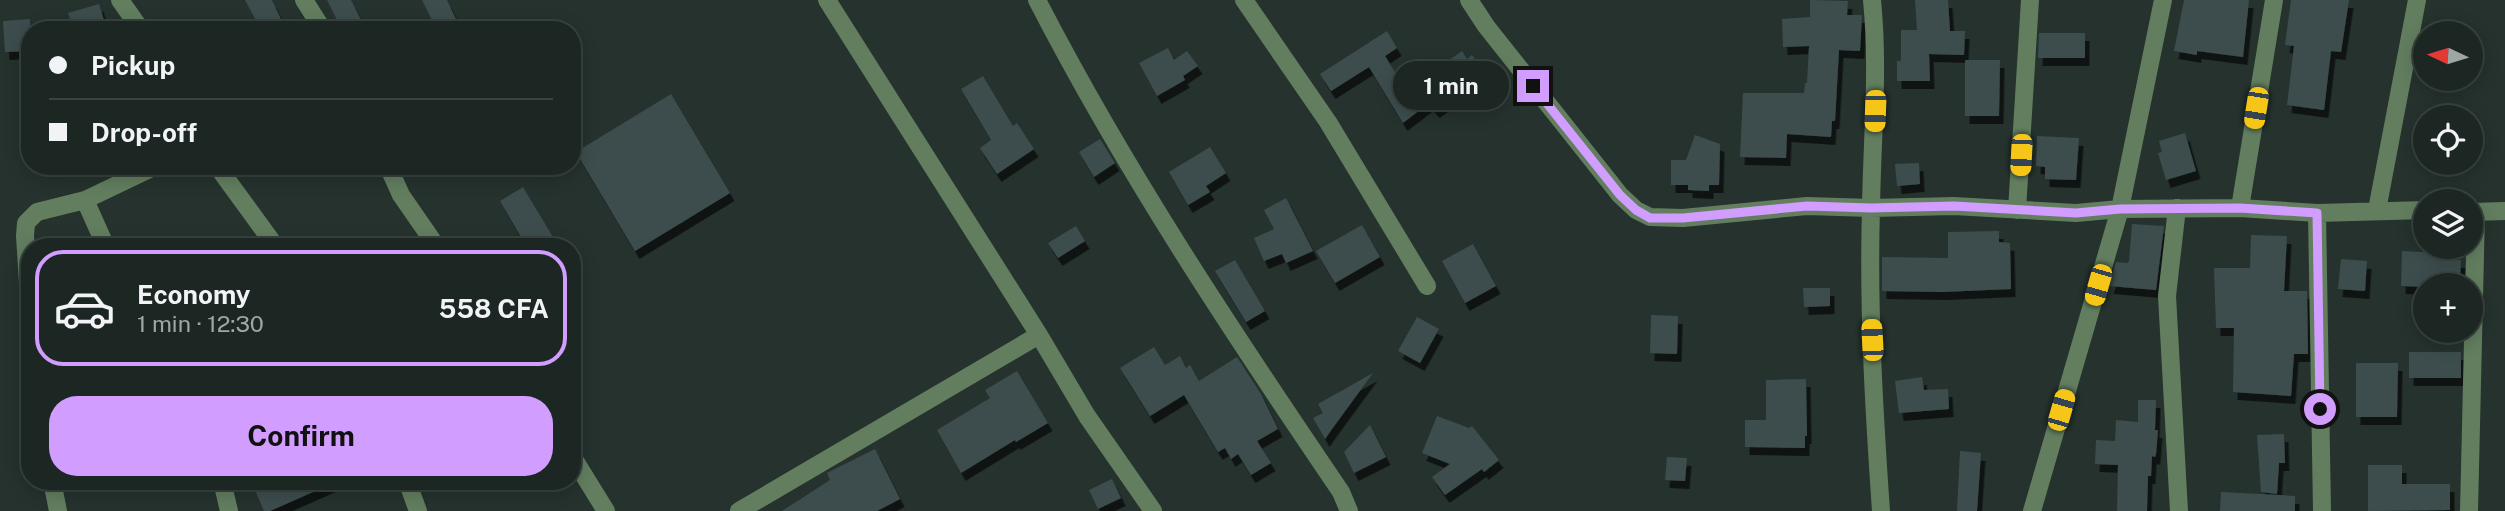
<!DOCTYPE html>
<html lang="en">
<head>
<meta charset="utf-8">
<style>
  :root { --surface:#1c2622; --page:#252e2a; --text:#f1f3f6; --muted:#a0a5a5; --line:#3a4340; --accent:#d19dfe }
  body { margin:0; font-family:"Public Sans",sans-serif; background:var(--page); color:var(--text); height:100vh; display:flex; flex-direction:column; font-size:26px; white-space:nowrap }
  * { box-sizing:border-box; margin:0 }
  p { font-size:23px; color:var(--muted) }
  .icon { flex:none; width:38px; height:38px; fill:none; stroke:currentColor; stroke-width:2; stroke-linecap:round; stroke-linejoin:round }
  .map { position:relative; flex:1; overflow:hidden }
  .details { position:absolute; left:21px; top:238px; width:560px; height:252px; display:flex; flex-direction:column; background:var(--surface); border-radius:28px; box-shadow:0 4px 18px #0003,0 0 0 2px var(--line) }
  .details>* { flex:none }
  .hud { position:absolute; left:21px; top:21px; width:560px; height:154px; border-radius:28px; box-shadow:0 4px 18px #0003,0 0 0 2px var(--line); display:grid; align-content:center; height:154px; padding:0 28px; background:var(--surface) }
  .needle { width:46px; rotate:274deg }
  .buttons { position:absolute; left:2413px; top:21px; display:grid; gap:14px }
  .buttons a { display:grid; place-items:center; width:70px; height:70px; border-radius:50%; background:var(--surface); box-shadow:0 4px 18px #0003,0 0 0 2px var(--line); font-size:35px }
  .end { position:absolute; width:32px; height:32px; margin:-16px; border:9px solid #d19dfe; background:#111; box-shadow:0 0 0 4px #111 }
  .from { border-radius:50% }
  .bubble { position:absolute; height:49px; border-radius:24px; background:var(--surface); box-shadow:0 4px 18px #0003,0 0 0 2px var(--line); font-size:23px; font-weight:700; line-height:49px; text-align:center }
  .car { position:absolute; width:21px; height:42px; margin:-21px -10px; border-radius:9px; box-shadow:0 0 5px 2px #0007; background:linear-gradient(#f5c518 24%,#345 0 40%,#f5c518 0 76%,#345 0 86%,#f5c518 0) }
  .hud b { display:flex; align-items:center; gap:24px; height:66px; font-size:26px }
  .hud b+b { border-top:2px solid var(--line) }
  .hud i { width:18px; height:18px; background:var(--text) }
  ul { padding:12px 0 0; list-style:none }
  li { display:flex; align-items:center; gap:21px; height:116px; margin:0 14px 10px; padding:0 14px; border:4px solid transparent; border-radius:28px }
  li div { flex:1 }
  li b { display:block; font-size:26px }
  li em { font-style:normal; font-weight:700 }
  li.active { border-color:var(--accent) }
  li>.icon { width:63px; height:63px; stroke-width:1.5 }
  .action { display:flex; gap:14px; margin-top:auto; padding:14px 28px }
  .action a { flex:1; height:80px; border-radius:28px; background:var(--accent); color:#111; font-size:28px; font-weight:700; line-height:80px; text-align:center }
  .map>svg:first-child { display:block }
  .building { fill:#3d4d4d; filter:url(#shadow) }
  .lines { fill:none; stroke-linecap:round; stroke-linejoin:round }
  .minor { stroke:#627e5f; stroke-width:18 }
  .route { stroke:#d19dfe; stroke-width:9 }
</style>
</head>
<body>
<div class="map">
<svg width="2505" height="511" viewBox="0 0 2505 511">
  <defs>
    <filter id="shadow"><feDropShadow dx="4.5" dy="8" stdDeviation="0" flood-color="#0009"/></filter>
  </defs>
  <rect width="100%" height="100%" fill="#25322d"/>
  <path class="building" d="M245,0H272L286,30H261Z
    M327,0H351L366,30H342Z
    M422,0H447L461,30H437Z
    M1810,0L1848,1L1847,15H1862L1860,51L1839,50L1835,121H1832L1831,137L1787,134L1786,158L1740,157L1743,93H1804L1805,83H1807L1809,46L1783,47L1782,19L1810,17Z
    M1915,0H1948L1950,31H1965L1964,55L1929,54L1930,81H1897V61H1901V30H1917Z
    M2184,0H2249L2243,57L2197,51V55L2174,51Z
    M2291,0H2349L2341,52L2331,51L2324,110L2287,105L2294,46L2285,45Z
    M99,4L107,30H74L68,13Z
    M30,19V51L5,52L3,21Z
    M1387,31L1397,48L1385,56L1406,90L1462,51L1467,59L1472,55L1486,75L1435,110L1429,103L1403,123L1369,67L1331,91L1320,74Z
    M2039,33H2085V58H2038Z
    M1168,48L1174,60L1187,51L1198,66L1183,76L1185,80L1157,96L1139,63Z
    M1965,60H2000L1999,116H1965Z
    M983,76L1013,126L1017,123L1034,149L997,174L980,148L991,140L961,89Z
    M671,94L730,193L635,251L576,152Z
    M2185,133L2196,171L2166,180L2158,153L2162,152L2159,141Z
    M1695,135L1720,144L1719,185H1709V191L1688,190V185H1671V160H1686Z
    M2037,136L2079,138L2076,180L2045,179V167L2036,166Z
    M1100,139L1115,163L1094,177L1079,152Z
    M1210,147L1226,173L1206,186L1210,192L1188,205L1169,172Z
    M1919,163L1920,184L1897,186L1895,164Z
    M523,187L559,247H527L500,201Z
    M1286,198L1313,251L1286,263L1282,254L1264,261L1254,238L1274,229L1264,210Z
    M2132,224L2164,226L2156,290L2109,286L2116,262L2127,263L2129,261Z
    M1362,225L1380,257L1335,283L1316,251Z
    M1076,226L1085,241L1058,258L1048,243Z
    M1999,231V242L2010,243L2011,289L1942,292L1882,291V257L1948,258V232Z
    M2251,235L2287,236L2284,291H2307L2308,354H2294L2291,396L2233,392L2234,328H2216L2214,268H2250Z
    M1473,244L1496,286L1465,303L1442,261Z
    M2402,251L2442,253V259L2461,260L2460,281L2441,280V285L2426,287L2401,286Z
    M2341,259L2367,261L2365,291L2338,289Z
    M1235,260L1265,311L1246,322L1215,271Z
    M1803,288H1830V306L1804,307Z
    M1651,315L1678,316L1677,354L1650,353Z
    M1417,317L1439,329L1420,363L1398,351Z
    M1154,347L1165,365L1180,356L1186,368L1190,365L1199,381L1237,357L1261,394L1278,429L1257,441L1271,463L1251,475L1238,454L1231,459L1225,448L1218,452L1184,395L1150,416L1120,368Z
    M2409,352H2461V378H2409Z
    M2356,363H2398L2397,417H2356Z
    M1017,371L1048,423L1016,442L1015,440L961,473L937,430L990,398L985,390Z
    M1373,373L1332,429L1325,439L1313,418L1323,413L1318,404Z
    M1922,377L1924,390L1948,389L1949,409L1899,413L1895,381Z
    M1806,379L1807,436H1805V448L1745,447V420H1766V380Z
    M2138,400H2156L2155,430H2158L2156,454L2155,457L2152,456L2151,476H2148L2147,511H2117L2118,465L2095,464L2096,440L2115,441L2116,420L2138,422Z
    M1437,416L1469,428L1472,426L1499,460L1484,472L1482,469L1445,495L1432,477L1450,464L1422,453Z
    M1370,425L1386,457L1354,473L1344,452Z
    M2284,434L2285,463H2279L2277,494L2261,492L2257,435Z
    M875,449L900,499L877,511H782L830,480L827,473Z
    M1960,451L1981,453L1977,511H1957Z
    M1667,457L1687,458L1685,481L1665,480Z
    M2368,465H2402V484H2450V510L2368,511Z
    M1112,479L1121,498L1098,509L1089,490Z
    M276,481H338L270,511H264L255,490Z
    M2221,492L2295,496V511H2220Z"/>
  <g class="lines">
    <path class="minor" d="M120,0L141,30
      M304,0L323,30
      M827,0L1039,335L1087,416L1153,511
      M1037,0C1125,171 1233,333 1341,492L1349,511
      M1244,0L1328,122L1427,286
      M1469,0L1486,26L1620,195L1636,210L1650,217L1683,218L1807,206L1871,208L1954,206L2076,213L2120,209L2240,208L2317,213L2426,210
      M1872,0C1879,69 1872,138 1871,208C1868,309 1874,410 1881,511
      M217,166L276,247
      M388,166L401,195L437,247
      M85,200L106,247
      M2177,208L2167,296L2179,511
      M2240,208L2274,0
      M2017,210L2030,0
      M2377,210L2417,0
      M2471,212L2505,211
      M2317,213L2322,511
      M30,315L25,236L26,223L37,212L85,200L156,166
      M572,456L606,511
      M52,481L58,511
      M222,481L229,511
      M407,481L418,511
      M739,511L1039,335
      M2032,511L2120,209L2163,0
      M2469,511L2476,212"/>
  </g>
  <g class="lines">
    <path class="route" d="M1533,86L1620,195L1636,210L1650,218H1683L1807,206L1871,208L1954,206L2076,213L2120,209L2240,208L2317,213L2320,409"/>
  </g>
</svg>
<div class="buttons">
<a><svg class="needle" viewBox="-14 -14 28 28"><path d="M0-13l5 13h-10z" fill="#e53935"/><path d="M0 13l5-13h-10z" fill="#a0a5a5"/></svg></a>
<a><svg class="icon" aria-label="locate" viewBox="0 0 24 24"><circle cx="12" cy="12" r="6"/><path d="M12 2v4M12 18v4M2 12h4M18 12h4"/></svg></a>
<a><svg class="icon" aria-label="layers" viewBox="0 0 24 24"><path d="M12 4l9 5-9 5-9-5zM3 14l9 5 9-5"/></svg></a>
<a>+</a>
</div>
<i class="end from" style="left:2320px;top:409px"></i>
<i class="end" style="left:1533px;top:86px"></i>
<div class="bubble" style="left:1393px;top:61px;width:116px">1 min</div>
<i class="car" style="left:2256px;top:108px;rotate:189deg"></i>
<i class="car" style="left:1875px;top:111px;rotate:182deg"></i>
<i class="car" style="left:2021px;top:155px;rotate:183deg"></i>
<i class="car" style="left:2098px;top:285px;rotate:196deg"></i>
<i class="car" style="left:1872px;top:340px;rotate:357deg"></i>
<i class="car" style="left:2061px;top:410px;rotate:16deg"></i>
<div class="hud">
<b><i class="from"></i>Pickup</b>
<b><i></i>Drop-off</b>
</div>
<section class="details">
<ul>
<li class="active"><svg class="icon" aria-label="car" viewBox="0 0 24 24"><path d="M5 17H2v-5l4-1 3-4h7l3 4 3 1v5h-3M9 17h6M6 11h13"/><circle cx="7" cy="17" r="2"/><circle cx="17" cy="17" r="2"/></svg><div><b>Economy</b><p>1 min · 12:30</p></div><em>558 CFA</em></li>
</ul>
<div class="action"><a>Confirm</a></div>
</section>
</div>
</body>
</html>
